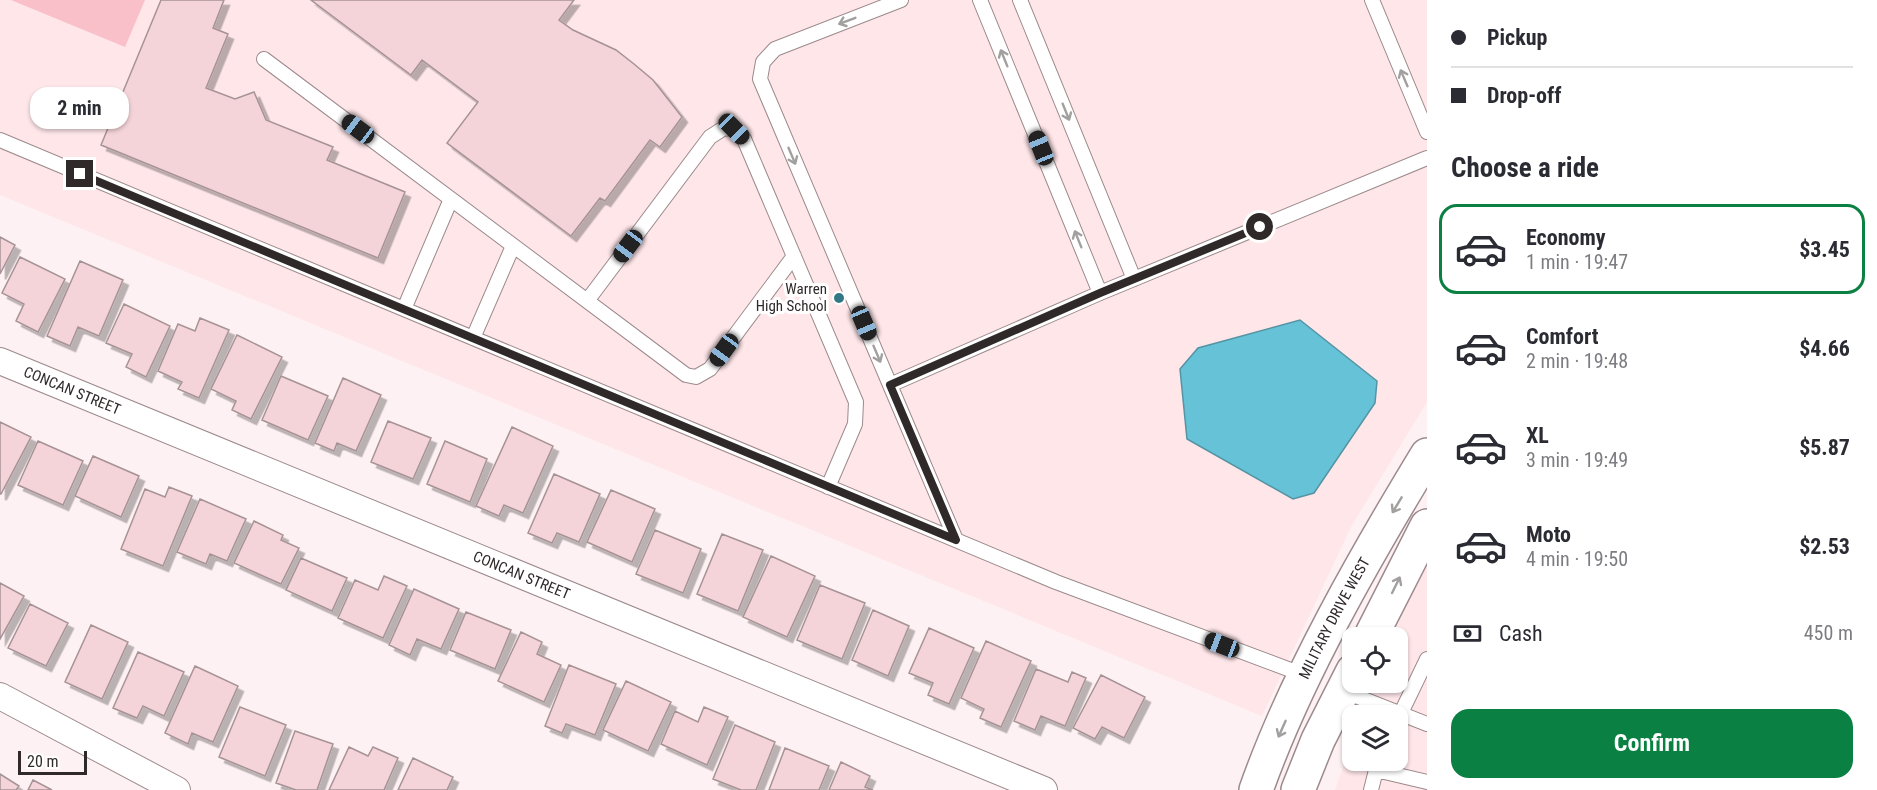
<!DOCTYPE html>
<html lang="en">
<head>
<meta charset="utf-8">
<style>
  :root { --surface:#fff; --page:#f7f7f7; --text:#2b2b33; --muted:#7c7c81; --line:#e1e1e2; --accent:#0b8043 }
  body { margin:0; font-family:"Roboto Condensed",sans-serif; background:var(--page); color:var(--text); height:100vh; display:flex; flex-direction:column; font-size:22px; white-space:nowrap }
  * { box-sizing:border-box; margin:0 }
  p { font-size:20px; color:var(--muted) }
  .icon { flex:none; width:33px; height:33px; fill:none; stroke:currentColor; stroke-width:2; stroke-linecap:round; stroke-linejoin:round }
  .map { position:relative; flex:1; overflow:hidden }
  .drawer { display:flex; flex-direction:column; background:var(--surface); width:450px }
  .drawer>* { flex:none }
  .guide { display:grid; align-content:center; height:132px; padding:0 24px; background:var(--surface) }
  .tools { position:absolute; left:1342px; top:627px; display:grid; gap:12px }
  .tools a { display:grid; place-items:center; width:66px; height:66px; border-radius:12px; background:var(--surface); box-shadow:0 2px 4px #0004; font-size:30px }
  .scale { position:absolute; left:18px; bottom:15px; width:69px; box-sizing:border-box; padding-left:6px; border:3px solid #30292a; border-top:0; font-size:16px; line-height:21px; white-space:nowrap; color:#30292a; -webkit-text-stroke:4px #fff; paint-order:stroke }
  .end { position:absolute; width:27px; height:27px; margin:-14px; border:8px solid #30292a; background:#fff; box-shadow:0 0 0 3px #fff }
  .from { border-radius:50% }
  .bubble { position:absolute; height:42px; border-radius:18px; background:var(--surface); box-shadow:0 2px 4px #0004; font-size:20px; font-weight:700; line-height:42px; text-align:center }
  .car { position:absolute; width:18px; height:36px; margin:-18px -9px; border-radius:8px; box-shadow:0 0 4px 2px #0007; background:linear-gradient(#222 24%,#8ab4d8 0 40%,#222 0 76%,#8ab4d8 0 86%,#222 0) }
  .guide b { display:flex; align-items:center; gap:21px; height:57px; font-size:22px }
  .guide b+b { border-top:2px solid var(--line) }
  .guide i { width:15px; height:15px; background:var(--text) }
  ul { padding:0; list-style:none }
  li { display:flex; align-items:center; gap:18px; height:90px; margin:0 12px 9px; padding:0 12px; border:3px solid transparent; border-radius:18px }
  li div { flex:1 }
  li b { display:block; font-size:22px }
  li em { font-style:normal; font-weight:700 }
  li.on { border-color:var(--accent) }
  li>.icon { width:54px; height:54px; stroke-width:1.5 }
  h2 { padding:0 24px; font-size:27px; line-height:72px }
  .pay { display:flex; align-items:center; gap:15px; height:66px; padding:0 24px; font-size:22px }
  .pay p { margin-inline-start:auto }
  .button { display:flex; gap:12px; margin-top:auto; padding:12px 24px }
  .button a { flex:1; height:69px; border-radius:18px; background:var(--accent); color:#fff; font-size:24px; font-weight:700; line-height:69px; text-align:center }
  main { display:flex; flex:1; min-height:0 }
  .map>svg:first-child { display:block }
  .built { fill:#fee6e9 }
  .green { fill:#fac0c9 }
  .water { fill:#65c2d7; stroke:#5594a3; stroke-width:1.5 }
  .building { fill:#f5d4d9; stroke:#a69396; stroke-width:1.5; filter:url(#shadow) }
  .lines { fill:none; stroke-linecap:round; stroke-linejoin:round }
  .lane-casing { stroke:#9c8a8c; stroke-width:16 }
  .street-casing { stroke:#9c8a8c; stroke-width:28 }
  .secondary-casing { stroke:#9c8a8c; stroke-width:36 }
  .lane { stroke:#fff; stroke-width:14 }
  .street { stroke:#fff; stroke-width:26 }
  .secondary { stroke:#fff; stroke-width:33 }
  .oneway { stroke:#a29f9f }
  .route { stroke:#30292a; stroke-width:8 }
  .poi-dot { fill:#327786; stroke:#fff; stroke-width:2 }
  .labels { text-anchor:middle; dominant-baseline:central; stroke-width:6; stroke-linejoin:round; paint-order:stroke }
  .poi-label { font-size:15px; fill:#30292a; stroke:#fff; text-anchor:end }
  .street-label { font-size:15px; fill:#30292a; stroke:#fff }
</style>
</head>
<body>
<main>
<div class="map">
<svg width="1427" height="790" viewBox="0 0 1427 790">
  <defs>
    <filter id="shadow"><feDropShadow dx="5.5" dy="5.5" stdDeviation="0" flood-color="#0004"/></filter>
  </defs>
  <rect width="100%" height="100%" fill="#fef1f3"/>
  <path class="built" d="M0,0H1427V402L1351,527L1262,716L0,195Z
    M1427,565V790H1335L1353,738V760H1398V716L1361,715L1373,683L1398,682V638L1390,637Z"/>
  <path class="green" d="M11,0H145L125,47Z"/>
  <path class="water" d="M1300,320L1377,381L1375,403L1314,493L1293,499L1187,439L1180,369L1198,348Z"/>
  <path class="building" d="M161,0H224L213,28L228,34L206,88L235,99L254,92L266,120L333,147L327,160L405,192L378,258L101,145Z
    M311,0H574L559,20L573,30L616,50L634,64L653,80L682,117L660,147L650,140L605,201L600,198L571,236L447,143L478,102L422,60L411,75Z
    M0,237L15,245L0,274Z
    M20,257L65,279L38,332L16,321L24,304L2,293Z
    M80,261L123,280L99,336L78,327L70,346L47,336Z
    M124,304L170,326L146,377L126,367L132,354L106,343Z
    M200,318L229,330L199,398L178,389L182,382L158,371L178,324L195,331Z
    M237,335L282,357L251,419L232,410L236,401L211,389Z
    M281,376L328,396L308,440L262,420Z
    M343,378L381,395L356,451L337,443L334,451L315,443Z
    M388,421L431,438L413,479L371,462Z
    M0,422L31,437L1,494H0Z
    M512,427L553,446L523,513L504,505L499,516L476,506Z
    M38,441L83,461L63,505L18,485Z
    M445,441L487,459L470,502L427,484Z
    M93,456L139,476L121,517L75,496Z
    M554,474L600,494L579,542L557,533L552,543L528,533Z
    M169,487L192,496L163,566L121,549L145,489L165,497Z
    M611,490L655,509L632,562L587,542Z
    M200,499L246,519L227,561L210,554L206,564L177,552Z
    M254,521L283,535L281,540L299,548L281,584L234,563Z
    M655,530L701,549L683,593L636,574Z
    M722,534L763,550L738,611L697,594Z
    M771,556L815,576L787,637L743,617Z
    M301,558L347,578L332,611L286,590Z
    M384,576L407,586L383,638L338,618L355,580L378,590Z
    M0,583L24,596L0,639Z
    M820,585L865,603L842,659L797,640Z
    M414,589L459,609L441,649L417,639L410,655L389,645Z
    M30,604L68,623L46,666L8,648Z
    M873,610L909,626L888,676L852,660Z
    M466,612L511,630L495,669L450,650Z
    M91,625L128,642L102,699L65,682Z
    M929,628L974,648L949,704L928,695L933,683L909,673Z
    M521,632L542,642L537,654L561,665L544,702L498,681Z
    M986,641L1031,661L1001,727L980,718L984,709L961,698Z
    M138,652L184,672L164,716L143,706L137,718L113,708Z
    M569,665L616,684L595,735L566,724L562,733L545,726Z
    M195,666L238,686L213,742L192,733L188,744L165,733Z
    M1036,669L1068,682L1072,672L1086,678L1065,726L1041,716L1035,730L1014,721Z
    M1101,675L1145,697L1124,738L1102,727L1095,739L1073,728Z
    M626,681L671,702L648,751L603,730Z
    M240,707L286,725L265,776L219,757Z
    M704,707L728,717L707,765L661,744L675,711L698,722Z
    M735,725L775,742L756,790H741L713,779Z
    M295,731L333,744L317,790H296L276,783Z
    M349,747L368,756L373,747L398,758L384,790H329Z
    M785,748L829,766L819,790H769Z
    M413,758L453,777L447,790H398Z
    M841,762L870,776L865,787L873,790H829Z
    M0,774L19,786L16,790H0Z
    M33,780L52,790H28Z"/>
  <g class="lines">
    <g class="lane-casing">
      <path id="lane" d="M980,0L1100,293
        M1020,0L1134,279
        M1372,0L1427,132
        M264,59L686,375L696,377L710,369L794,256
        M0,140L1056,582L1304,675
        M587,301L710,137L724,128L734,129L744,139L856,402L855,424L828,487
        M404,309L451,199
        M473,338L513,246
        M890,385L760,79L763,62L775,49L901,0
        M956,540L890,385L1100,293L1427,158
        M1343,691L1427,724
        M1401,713L1427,659
        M1371,790L1376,770L1427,782"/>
    </g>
    <g class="street-casing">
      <g id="street">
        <path id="s1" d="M0,361L1044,790"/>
        <path d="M0,696L177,790"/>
      </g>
    </g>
    <g class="secondary-casing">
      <g id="secondary">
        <path d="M1370,638L1427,526"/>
        <path id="s2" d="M1256,790C1296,677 1365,557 1427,455"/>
        <path d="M1298,790L1318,740L1353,671"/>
      </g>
    </g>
    <use href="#lane" class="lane"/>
    <use href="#street" class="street"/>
    <use href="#secondary" class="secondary"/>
  </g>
  <defs><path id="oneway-shaft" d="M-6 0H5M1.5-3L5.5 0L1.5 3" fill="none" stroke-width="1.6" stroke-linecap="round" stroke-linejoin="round" transform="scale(1.5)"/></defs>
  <g class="oneway">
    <use href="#oneway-shaft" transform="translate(847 21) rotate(159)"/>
    <use href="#oneway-shaft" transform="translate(1004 58) rotate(-112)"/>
    <use href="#oneway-shaft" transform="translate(1404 78) rotate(-113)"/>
    <use href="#oneway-shaft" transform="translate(1066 112) rotate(68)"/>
    <use href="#oneway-shaft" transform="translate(792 156) rotate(67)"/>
    <use href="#oneway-shaft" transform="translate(1078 239) rotate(-112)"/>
    <use href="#oneway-shaft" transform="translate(877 354) rotate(67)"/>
    <use href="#oneway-shaft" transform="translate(1397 505) rotate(121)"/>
    <use href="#oneway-shaft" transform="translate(1396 585) rotate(-64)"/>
    <use href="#oneway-shaft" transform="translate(1282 729) rotate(114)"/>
  </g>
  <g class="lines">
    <path class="route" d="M80,174L956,540L890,385L1100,293L1260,227"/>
  </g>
  <circle class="poi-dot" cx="839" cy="298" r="6"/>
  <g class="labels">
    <g class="poi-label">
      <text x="827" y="289">Warren<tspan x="827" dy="17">High School</tspan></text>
    </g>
    <g class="street-label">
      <text stroke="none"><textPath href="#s1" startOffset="78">CONCAN STREET</textPath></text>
      <text stroke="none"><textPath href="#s1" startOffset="564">CONCAN STREET</textPath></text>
      <text stroke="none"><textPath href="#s2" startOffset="189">MILITARY DRIVE WEST</textPath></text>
    </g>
  </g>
</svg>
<div class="tools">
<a><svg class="icon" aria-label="locate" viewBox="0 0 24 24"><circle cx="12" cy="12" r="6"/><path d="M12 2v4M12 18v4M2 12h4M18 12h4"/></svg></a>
<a><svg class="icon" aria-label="layers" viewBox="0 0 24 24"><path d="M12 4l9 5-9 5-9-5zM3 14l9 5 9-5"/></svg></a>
</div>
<div class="scale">20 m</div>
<i class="end from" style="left:1260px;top:227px"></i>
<i class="end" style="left:80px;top:174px"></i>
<div class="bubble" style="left:30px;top:87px;width:99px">2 min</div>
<i class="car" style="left:358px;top:129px;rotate:307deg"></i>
<i class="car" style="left:734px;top:129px;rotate:135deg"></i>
<i class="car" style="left:1041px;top:148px;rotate:338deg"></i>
<i class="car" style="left:628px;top:246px;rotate:217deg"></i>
<i class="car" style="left:864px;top:323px;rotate:157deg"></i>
<i class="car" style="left:724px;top:350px;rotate:216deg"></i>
<i class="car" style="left:1222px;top:645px;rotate:291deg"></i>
</div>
<section class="drawer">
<div class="guide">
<b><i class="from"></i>Pickup</b>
<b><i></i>Drop-off</b>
</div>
<h2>Choose a ride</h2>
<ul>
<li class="on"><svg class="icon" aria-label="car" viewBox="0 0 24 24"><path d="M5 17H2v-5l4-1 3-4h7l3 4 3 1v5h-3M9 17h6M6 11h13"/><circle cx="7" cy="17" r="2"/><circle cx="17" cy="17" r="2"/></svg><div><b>Economy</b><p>1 min · 19:47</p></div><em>$3.45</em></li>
<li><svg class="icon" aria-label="car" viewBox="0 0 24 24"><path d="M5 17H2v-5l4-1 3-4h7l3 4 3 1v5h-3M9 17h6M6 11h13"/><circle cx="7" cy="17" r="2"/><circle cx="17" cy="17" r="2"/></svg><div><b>Comfort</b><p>2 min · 19:48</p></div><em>$4.66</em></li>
<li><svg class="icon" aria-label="car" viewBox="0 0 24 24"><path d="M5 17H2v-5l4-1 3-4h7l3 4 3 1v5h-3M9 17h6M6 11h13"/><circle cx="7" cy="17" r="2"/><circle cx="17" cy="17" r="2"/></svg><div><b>XL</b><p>3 min · 19:49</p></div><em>$5.87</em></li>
<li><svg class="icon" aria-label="car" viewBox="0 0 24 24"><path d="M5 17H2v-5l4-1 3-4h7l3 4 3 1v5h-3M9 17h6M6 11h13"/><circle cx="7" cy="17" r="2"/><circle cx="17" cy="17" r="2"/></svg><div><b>Moto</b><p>4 min · 19:50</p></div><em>$2.53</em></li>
</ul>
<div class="pay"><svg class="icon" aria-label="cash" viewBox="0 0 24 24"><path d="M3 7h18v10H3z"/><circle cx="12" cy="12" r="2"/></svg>Cash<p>450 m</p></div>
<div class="button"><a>Confirm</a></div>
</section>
</main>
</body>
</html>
